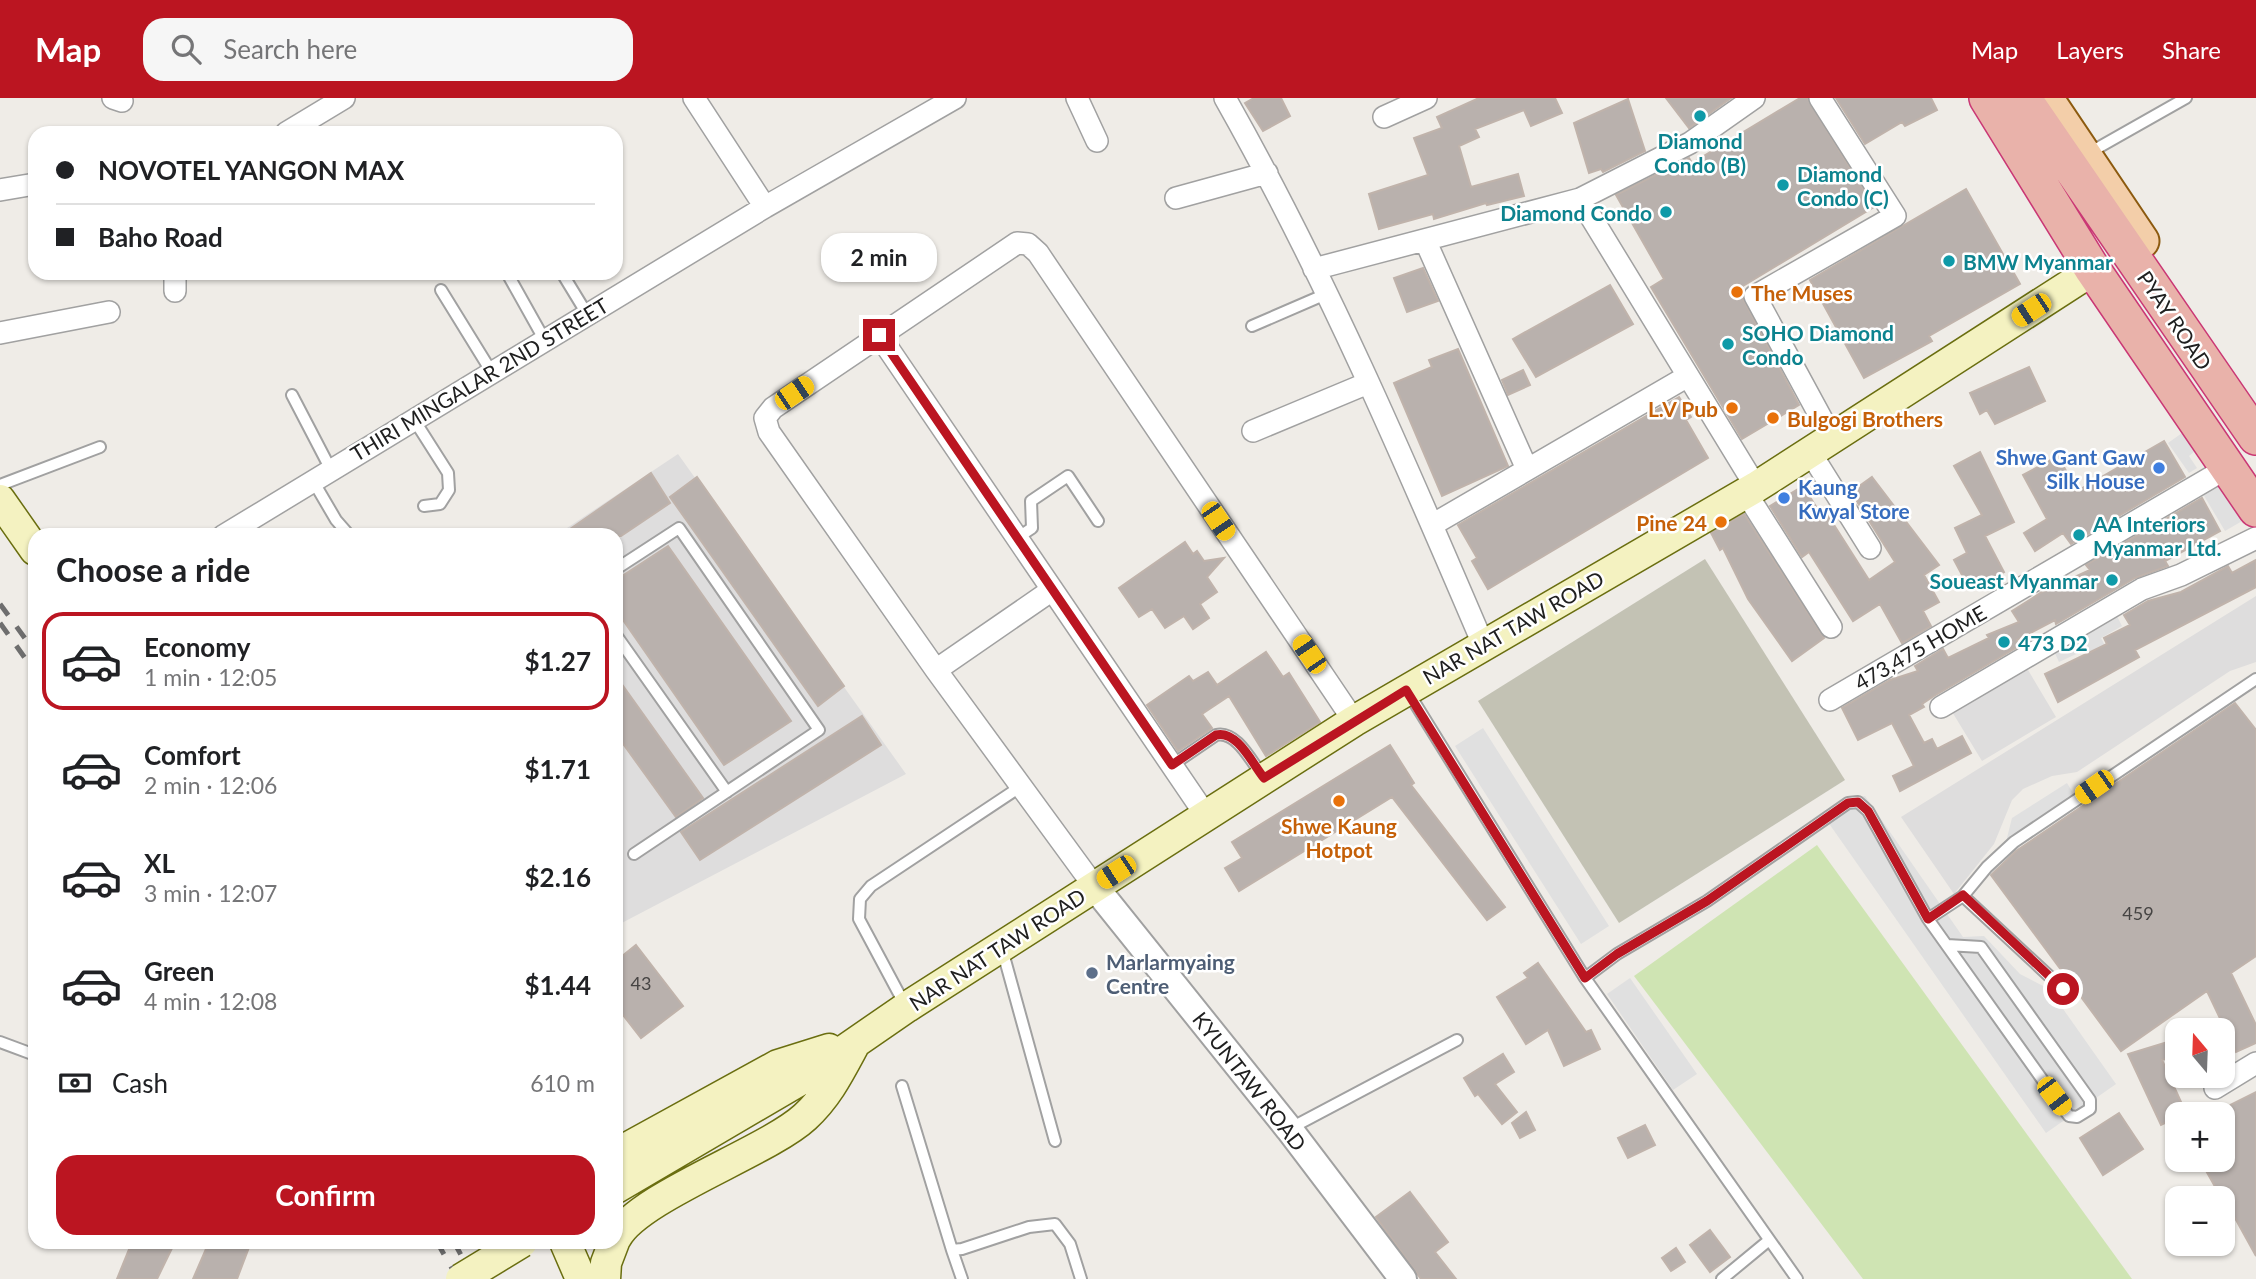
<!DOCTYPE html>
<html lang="en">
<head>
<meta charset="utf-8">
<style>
  :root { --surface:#fff; --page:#f6f6f6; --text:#202124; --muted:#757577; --line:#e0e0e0; --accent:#bb1521 }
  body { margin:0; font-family:Lato,sans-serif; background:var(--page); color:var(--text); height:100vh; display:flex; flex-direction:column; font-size:26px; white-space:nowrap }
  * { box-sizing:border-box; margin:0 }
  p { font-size:23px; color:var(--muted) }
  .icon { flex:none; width:38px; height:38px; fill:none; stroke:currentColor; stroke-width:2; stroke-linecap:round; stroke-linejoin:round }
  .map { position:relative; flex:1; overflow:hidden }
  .panel { position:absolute; left:28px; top:430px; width:595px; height:721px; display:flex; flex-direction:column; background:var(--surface); border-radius:21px; box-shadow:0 2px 5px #0004 }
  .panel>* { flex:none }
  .guide { position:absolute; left:28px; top:28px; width:595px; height:154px; border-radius:21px; box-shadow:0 2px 5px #0004; display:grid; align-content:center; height:154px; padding:0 28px; background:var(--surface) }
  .needle { width:46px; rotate:341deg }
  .tools { position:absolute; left:2165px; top:920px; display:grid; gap:14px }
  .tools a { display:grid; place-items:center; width:70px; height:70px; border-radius:14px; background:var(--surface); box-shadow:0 2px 5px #0004; font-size:35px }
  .end { position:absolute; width:32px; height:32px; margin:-16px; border:9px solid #bb1521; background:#fff; box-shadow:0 0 0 4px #fff }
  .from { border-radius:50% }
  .bubble { position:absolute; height:49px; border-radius:21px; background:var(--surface); box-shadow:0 2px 5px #0004; font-size:23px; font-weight:700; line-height:49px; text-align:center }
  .car { position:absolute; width:21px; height:42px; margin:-21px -10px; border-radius:9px; box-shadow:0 0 5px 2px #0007; background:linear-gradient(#f5c518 24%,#345 0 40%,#f5c518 0 76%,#345 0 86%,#f5c518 0) }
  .guide b { display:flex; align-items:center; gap:24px; height:66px; font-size:26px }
  .guide b+b { border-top:2px solid var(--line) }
  .guide i { width:18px; height:18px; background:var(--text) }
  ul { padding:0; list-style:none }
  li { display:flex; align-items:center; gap:21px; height:98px; margin:0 14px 10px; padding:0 14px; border:4px solid transparent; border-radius:21px }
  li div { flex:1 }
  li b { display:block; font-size:26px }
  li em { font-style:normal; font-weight:700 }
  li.on { border-color:var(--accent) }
  li>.icon { width:63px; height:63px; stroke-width:1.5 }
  h2 { padding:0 28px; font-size:32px; line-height:84px }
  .pay { display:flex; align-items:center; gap:18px; height:77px; padding:0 28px; font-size:26px }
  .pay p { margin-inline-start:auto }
  .cta { display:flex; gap:14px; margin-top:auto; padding:14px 28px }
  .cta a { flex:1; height:80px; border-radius:21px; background:var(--accent); color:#fff; font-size:28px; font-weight:700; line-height:80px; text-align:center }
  header { display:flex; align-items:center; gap:42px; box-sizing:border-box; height:98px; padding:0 35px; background:var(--accent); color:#fff }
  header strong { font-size:33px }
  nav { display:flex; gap:38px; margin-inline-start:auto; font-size:24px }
  .search { width:490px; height:63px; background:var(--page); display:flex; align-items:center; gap:18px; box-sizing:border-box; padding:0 24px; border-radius:21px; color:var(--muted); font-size:26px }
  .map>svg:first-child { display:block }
  .residential { fill:#dedddd }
  .construction { fill:#c3c2b4 }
  .grass { fill:#cfe4b3 }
  .parking { fill:#e0e0e0 }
  .building { fill:#b9b1ad; stroke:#c0b3ab; stroke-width:2 }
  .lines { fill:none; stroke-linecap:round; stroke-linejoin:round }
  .service-casing { stroke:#a1a1a1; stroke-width:14 }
  .minor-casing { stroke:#a1a1a1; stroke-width:24 }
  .tertiary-casing { stroke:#a1a1a1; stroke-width:30 }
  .secondary-casing { stroke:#6a6e10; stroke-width:33 }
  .primary-casing { stroke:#8c5a0f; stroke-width:37 }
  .trunk-casing { stroke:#ca3875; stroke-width:38 }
  .service { stroke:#fff; stroke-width:10 }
  .minor { stroke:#fff; stroke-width:21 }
  .tertiary { stroke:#fff; stroke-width:26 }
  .secondary { stroke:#f4f2c1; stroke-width:30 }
  .primary { stroke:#f3cea9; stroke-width:33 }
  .trunk { stroke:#e9b2aa; stroke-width:35 }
  .rail { stroke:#6e6e6e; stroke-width:5; stroke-dasharray:14 14; stroke-linecap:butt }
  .secondary-bridge-casing { stroke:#6a6e10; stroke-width:33; stroke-linecap:butt }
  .secondary-bridge { stroke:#f4f2c1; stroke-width:30 }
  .route { stroke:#bb1521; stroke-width:9 }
  .culture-dot { fill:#0f9aa8; stroke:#fff; stroke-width:2.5 }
  .food-dot { fill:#e8710a; stroke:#fff; stroke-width:2.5 }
  .shop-dot { fill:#3f7fe0; stroke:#fff; stroke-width:2.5 }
  .service-dot { fill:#5c6f8a; stroke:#fff; stroke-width:2.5 }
  .labels { text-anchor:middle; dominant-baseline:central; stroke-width:5; stroke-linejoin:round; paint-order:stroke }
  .number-label { font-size:18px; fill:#464443 }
  .culture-label { font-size:21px; font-weight:bold; fill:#0d838f; stroke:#fff; text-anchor:start }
  .food-label { font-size:21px; font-weight:bold; fill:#c56008; stroke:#fff; text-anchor:start }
  .street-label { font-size:21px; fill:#202020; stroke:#fff }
  .shop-label { font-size:21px; font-weight:bold; fill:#366cbe; stroke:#fff; text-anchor:end }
  .service-label { font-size:21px; font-weight:bold; fill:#4e5e75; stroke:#fff; text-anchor:start }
</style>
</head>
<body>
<header>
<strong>Map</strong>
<div class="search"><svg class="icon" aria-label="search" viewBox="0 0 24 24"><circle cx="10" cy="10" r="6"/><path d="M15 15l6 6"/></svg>Search here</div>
<nav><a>Map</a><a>Layers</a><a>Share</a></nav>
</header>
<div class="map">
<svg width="2256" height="1181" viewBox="0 0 2256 1181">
  <rect width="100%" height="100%" fill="#efece7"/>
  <path class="residential" d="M678,356L906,676L616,828V438H555Z
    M2256,498V564L2230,573L2077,674L2052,678L2023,691L2012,702L1994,746L1954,796L1901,719Z
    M2025,567L2056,619L1982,663L1951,612Z"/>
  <path class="construction" d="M1705,461L1845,682L1619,825L1478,603Z"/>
  <path class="grass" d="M1817,747L2132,1181H1863L1634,878Z"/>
  <path class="parking" d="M2182,335L2195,353L2189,358L2197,370L2189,375L2168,345Z
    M2227,381L2249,419L2225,433L2203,396Z
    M2116,516L2122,528L2101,540L2111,559L2096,567L2087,551L2059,564L2053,551Z
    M1483,630L1609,828L1581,846L1455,648Z
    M2067,685L2075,698L2006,744L2012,720Z
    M1865,698L1963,839L1984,838L2020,876L2049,891L2116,986L2046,1035L1823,717L1848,701Z
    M1630,880L1697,976L1673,992L1607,896Z"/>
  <path class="building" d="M1254,0H1281L1290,18L1263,33L1245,5Z
    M1479,0H1555L1562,15L1531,28L1524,12L1475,31L1479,39L1459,48L1471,89L1518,76L1524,98L1487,107L1486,105L1434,121L1433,116L1379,131L1369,96L1428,77L1414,40L1442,30L1437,19Z
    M1666,0H1731L1689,30Z
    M1800,0H1807L1874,109L1738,191L1799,307L1742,341L1651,189L1664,181L1616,97L1689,60L1692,65Z
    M1836,0H1931L1937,12L1905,28L1902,24L1865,46Z
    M1628,1L1645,53L1603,74L1601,71L1589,75L1574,25Z
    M1966,91L2020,186L1929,238L1932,243L1864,280L1810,182Z
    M1423,170L1438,203L1407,214L1394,180Z
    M1610,187L1633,226L1536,279L1513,241Z
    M1458,251L1508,368L1442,398L1394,285L1432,269L1429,262Z
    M2029,269L2045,303L1995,326L1987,312L1980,316L1970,295Z
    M1523,272L1530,287L1508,297L1502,282Z
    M1679,299L1691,319L1686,322L1708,360L1488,491L1472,463L1477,460L1458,427Z
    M2164,343L2185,379L2071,446L2063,435L2035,453L2024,435L2047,421L2023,377L2058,358L2077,393Z
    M1980,354L2014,424L1985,438L2004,474L1970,492L1954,462L1967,455L1955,430L1982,417L1954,368Z
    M651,375L670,405L621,438H560Z
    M697,379L844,588L818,608L670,399Z
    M1872,379L1939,467L1924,477L1939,504L1923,513L1931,528L1902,545L1880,506L1853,523L1809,454L1802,459L1770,408L1803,388L1822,418L1827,416L1869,482L1895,464L1851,394Z
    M2202,400L2220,433L2165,463L2168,468L2135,480L2056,526L2055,522L2017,542L2019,548L1934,598L1922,606L1924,609L1909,617L1924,645L1932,641L1937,651L1962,638L1971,655L1900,693L1893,678L1914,668L1892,625L1858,642L1842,610L1890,582L1918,573L1915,568L1943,551L1948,560L1989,540L1987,537L2019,524L2012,513L2042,494L2090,472L2086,467Z
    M1744,416L1824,540L1792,563L1748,501L1723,450L1720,452L1711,435Z
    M1185,444L1193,456L1197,453L1204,463L1224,460L1207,479L1217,494L1200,506L1209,520L1193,531L1184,518L1165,530L1152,511L1139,519L1119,490Z
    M668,448L791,623L724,667L616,512V482Z
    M2256,462V489L2135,552L2139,559L2058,604L2045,576L2107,546L2104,540L2130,527L2124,517L2148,503L2181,494L2228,468L2232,475Z
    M1266,554L1283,579L1289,575L1320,624L1266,658L1229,598L1202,616L1212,630L1178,653L1147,607L1189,578L1193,583L1208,574L1217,587Z
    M616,578L703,700L676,719L616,636Z
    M2235,605L2256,632V858L2231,875L2256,927V945L2236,954L2207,893L2121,953L1991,777L2016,753Z
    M862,618L881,647L700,762L681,734Z
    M1390,647L1414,685L1411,687L1505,809L1487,822L1392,699L1239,793L1225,770L1242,760L1232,744Z
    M636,847L683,908L641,940L616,908V863Z
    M1538,865L1586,934L1591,932L1600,951L1564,968L1548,932L1526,946L1497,899L1528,880L1524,875Z
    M2177,941V958L2162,962L2186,1015L2161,1027L2128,956Z
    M1503,956L1514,974L1495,986L1517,1014L1502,1026L1478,996L1475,998L1464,980Z
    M2256,994V1158L2235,1120L2230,1122L2222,1101L2200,1062H2222V1011Z
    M1526,1014L1535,1032L1520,1040L1512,1025Z
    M2119,1015L2143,1051L2103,1077L2080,1040Z
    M1645,1027L1655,1047L1628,1060L1618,1040Z
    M1410,1094L1448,1144L1435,1154L1456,1181H1421L1376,1119Z
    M1710,1132L1730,1159L1710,1174L1690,1147Z
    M132,1144H175L157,1181H117Z
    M209,1144H251L237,1181H193Z
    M1676,1150L1685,1164L1671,1173L1662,1160Z"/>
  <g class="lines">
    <g class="service-casing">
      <path id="service" d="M2087,56L2186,0
        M507,175L544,241
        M562,175L587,216
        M441,192L491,273
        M1252,228L1326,196
        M292,297L330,370
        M413,320L448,375L449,392L440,406L424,408
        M312,381L336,422L350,438
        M0,387L100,349
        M1017,440L1032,430L1031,403L1068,378L1098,423
        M616,471L679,430L819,632L634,756
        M616,537L727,694
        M1408,594L1585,880L1797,1181
        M1172,667L1216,637C1237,632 1252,665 1264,680
        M1963,798L2063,891
        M1928,821L2054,998L2069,1018L2077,1019L2090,1011V1002L1981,849L1947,847
        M1002,851L1055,1043
        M1585,880L1617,856L1707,803L1848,705L1858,704L1868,713L1928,821L1963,798L1987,769L2014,744L2256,581
        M905,907L859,821L860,801L871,788L1020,689
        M0,944L35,957
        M902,988L952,1152L962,1151L1029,1129L1055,1126L1070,1146L1081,1181
        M1289,1031L1457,942
        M952,1152L962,1181
        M1722,1181L1768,1143"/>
    </g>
    <g class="minor-casing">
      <path id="minor" d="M113,0L122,3
        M694,0L765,109
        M1077,0L1097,43
        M1225,0C1324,175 1404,361 1483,546
        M1820,0L1895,118L1755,198L1832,340
        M1384,19L1426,0
        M286,35L344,0
        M0,92L35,86
        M1176,100L1267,75
        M1580,101L1756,389
        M1425,142L1527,371
        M1314,171L1580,101L1690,45L1754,0
        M175,175V193
        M0,235L109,214
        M879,237L1205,716
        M1253,333L1368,285
        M1810,354L1870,450
        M1746,395L1831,529
        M1432,427L1688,278
        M223,438L765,109L955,0
        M936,572L1052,492
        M1830,602L2227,370
        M1941,609L2142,491L2181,477L2256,440
        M1094,788L936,572L769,334L765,320L773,310L1017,145L1028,146L1038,155L1354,623
        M2215,990L2256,965"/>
    </g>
    <g class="tertiary-casing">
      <path id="tertiary" d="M1094,788L1289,1031L1403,1181"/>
    </g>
    <g class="secondary-casing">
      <path id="secondary" d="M0,402L35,452
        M616,1056L778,967L829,951
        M616,1090L807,978L907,909L1354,623L1756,389L2093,172
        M616,1140C637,1099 767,1054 805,1019C827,999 839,975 853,949
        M565,1144L581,1181
        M605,1181L606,1165L614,1144"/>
    </g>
    <g class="primary-casing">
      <path id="primary" d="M2046,0L2142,143"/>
    </g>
    <g class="trunk-casing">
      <path id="trunk" d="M1987,0L2093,172L2256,411
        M2023,0L2256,339"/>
    </g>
    <use href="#service" class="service"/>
    <use href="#minor" class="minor"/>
    <use href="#tertiary" class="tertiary"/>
    <use href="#secondary" class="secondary"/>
    <use href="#primary" class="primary"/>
    <use href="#trunk" class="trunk"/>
    <path class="rail" d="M0,506L35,554
      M0,525L35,574
      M437,1144L458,1181
      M454,1144L474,1181"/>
    <g class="secondary-bridge-casing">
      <path id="secondary-bridge" d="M461,1181L522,1144"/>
    </g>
    <use href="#secondary-bridge" class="secondary-bridge"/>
  </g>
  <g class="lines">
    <path class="route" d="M879,237L1172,667L1216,637C1237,632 1252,665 1264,680L1406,592L1585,880L1617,856L1707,803L1848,705L1858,704L1868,713L1928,821L1963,797L2063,891"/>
  </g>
  <g class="culture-dot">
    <circle cx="1700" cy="18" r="7"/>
    <circle cx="1783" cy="87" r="7"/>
    <circle cx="1666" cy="114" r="7"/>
    <circle cx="1949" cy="163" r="7"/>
    <circle cx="1728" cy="246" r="7"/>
    <circle cx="2079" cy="437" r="7"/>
    <circle cx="2112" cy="482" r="7"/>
    <circle cx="2004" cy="544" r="7"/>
  </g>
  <g class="food-dot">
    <circle cx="1737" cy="194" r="7"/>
    <circle cx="1732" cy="310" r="7"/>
    <circle cx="1773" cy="320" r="7"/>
    <circle cx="1721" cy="424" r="7"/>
    <circle cx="1339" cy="703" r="7"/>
  </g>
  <g class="shop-dot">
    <circle cx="2159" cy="370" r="7"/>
    <circle cx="1784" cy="400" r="7"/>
  </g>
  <circle class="service-dot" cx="1092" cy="875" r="7"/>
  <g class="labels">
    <g class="number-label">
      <text x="2138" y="815">459</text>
      <text x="641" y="885">43</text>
    </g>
    <g class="culture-label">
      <text x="1700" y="42" text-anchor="middle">Diamond<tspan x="1700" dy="24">Condo (B)</tspan></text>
      <text x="1797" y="75">Diamond<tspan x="1797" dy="24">Condo (C)</tspan></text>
      <text x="1652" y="114" text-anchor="end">Diamond Condo</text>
      <text x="1963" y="163">BMW Myanmar</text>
      <text x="1742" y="234">SOHO Diamond<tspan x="1742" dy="24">Condo</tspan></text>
      <text x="2093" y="425">AA Interiors<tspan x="2093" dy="24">Myanmar Ltd.</tspan></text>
      <text x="2098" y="482" text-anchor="end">Soueast Myanmar</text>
      <text x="2018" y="544">473 D2</text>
    </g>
    <g class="food-label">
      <text x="1751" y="194">The Muses</text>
      <text x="1718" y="310" text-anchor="end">L.V Pub</text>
      <text x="1787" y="320">Bulgogi Brothers</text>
      <text x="1707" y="424" text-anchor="end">Pine 24</text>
      <text x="1339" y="727" text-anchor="middle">Shwe Kaung<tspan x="1339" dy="24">Hotpot</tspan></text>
    </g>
    <g class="street-label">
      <text transform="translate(2175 222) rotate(56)">PYAY ROAD</text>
      <text transform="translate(479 281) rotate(-31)">THIRI MINGALAR 2ND STREET</text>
      <text transform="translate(1513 529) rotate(-30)">NAR NAT TAW ROAD</text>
      <text transform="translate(1920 549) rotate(-30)">473,475 HOME</text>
      <text transform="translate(997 851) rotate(-33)">NAR NAT TAW ROAD</text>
      <text transform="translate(1250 983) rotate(52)">KYUNTAW ROAD</text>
    </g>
    <g class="shop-label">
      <text x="2145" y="358">Shwe Gant Gaw<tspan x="2145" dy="24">Silk House</tspan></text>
      <text x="1798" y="388" text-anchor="start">Kaung<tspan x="1798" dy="24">Kwyal Store</tspan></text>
    </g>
    <g class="service-label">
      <text x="1106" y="863">Marlarmyaing<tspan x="1106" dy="24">Centre</tspan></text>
    </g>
  </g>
</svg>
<div class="tools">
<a><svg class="needle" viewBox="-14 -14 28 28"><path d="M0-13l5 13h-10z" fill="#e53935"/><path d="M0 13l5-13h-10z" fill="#757577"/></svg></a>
<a>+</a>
<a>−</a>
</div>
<i class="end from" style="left:2063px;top:891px"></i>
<i class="end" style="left:879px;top:237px"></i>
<div class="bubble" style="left:821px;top:135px;width:116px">2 min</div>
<i class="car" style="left:2031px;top:212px;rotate:237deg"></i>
<i class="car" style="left:794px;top:295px;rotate:56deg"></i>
<i class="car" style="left:1218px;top:423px;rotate:146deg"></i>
<i class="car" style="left:1309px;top:556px;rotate:326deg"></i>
<i class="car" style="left:2094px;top:689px;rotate:235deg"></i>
<i class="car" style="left:1116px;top:774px;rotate:237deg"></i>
<i class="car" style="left:2054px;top:998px;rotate:143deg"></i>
<div class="guide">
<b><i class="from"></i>NOVOTEL YANGON MAX</b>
<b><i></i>Baho Road</b>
</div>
<section class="panel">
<h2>Choose a ride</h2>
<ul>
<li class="on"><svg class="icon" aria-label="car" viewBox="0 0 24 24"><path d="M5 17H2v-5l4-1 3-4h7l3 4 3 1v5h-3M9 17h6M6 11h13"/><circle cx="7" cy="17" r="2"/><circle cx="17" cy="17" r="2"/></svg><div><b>Economy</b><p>1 min · 12:05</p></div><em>$1.27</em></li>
<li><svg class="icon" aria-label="car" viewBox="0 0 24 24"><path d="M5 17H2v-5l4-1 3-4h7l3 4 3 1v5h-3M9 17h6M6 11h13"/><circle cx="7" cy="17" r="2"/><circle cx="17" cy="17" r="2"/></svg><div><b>Comfort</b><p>2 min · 12:06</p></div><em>$1.71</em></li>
<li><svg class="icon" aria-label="car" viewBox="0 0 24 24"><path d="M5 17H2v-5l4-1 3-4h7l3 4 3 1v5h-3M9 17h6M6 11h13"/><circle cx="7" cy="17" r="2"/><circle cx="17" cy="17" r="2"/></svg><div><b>XL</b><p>3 min · 12:07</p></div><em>$2.16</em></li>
<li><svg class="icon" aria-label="car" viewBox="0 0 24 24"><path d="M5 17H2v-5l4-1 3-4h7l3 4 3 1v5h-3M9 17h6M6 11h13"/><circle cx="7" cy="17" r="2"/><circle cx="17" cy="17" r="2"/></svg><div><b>Green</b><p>4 min · 12:08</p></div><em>$1.44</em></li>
</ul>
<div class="pay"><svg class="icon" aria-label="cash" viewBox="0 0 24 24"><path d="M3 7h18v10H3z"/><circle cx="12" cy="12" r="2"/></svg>Cash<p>610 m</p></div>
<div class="cta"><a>Confirm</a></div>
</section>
</div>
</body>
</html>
